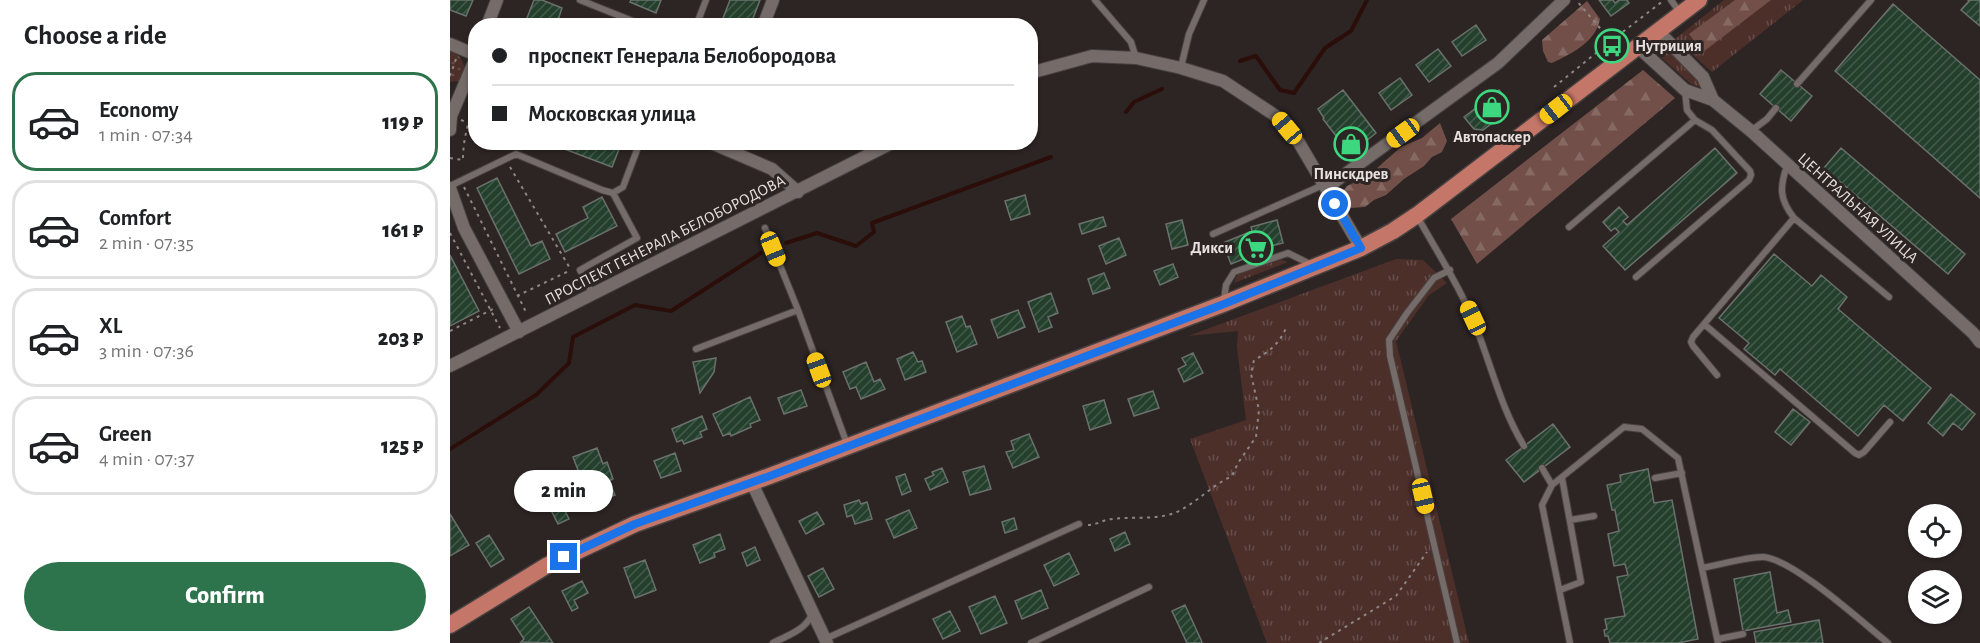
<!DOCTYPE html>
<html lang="en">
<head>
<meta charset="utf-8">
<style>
  :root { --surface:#fff; --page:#f2f2f2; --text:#202124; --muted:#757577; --line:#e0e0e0; --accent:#2d734c }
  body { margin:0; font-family:"Alegreya Sans",sans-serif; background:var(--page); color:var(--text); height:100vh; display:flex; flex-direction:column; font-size:22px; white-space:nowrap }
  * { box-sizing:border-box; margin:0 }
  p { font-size:20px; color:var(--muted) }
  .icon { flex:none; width:33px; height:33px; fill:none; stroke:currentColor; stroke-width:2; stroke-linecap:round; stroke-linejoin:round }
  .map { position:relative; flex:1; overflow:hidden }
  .details { display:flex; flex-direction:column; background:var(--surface); width:450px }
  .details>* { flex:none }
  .hud { position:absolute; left:18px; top:18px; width:570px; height:132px; border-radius:24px; box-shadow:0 2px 4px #0004; display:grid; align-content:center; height:132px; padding:0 24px; background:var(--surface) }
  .fabs { position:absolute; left:1458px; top:504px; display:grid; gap:12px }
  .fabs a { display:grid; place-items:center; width:54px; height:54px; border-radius:50%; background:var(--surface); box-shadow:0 2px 4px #0004; font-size:30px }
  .end { position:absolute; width:27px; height:27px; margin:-14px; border:8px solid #1a73e8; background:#fff; box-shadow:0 0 0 3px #fff }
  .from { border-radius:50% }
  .bubble { position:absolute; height:42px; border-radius:21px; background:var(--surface); box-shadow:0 2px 4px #0004; font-size:20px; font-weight:800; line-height:42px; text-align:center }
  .car { position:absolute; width:18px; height:36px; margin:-18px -9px; border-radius:8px; box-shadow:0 0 4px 2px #0007; background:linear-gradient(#f5c518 24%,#345 0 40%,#f5c518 0 76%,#345 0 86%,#f5c518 0) }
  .hud b { display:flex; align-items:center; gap:21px; height:57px; font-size:22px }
  .hud b+b { border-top:2px solid var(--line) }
  .hud i { width:15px; height:15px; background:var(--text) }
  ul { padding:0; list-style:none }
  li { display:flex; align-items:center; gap:18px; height:99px; margin:0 12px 9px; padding:0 12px; border:3px solid var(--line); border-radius:24px }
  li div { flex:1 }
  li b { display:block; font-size:22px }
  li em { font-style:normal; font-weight:800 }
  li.current { border-color:var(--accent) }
  li>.icon { width:54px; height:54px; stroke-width:1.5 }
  h2 { padding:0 24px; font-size:27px; line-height:72px }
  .primary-button { display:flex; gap:12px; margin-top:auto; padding:12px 24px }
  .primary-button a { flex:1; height:69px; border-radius:36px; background:var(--accent); color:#fff; font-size:24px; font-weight:800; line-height:69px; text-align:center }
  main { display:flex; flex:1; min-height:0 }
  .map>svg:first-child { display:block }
  .grass { fill:url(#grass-tufts) }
  .forest { fill:url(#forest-firs) }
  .park { fill:url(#park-dots) }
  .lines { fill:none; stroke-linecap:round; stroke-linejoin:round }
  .stream { stroke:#2b0e09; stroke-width:4 }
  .building { fill:url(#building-hatch); stroke:#6a716c; stroke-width:1.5 }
  .service-casing { stroke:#474140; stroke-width:8 }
  .minor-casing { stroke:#474140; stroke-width:14 }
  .primary-casing { stroke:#474140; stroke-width:19 }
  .path { stroke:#8d8685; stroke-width:2; stroke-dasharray:3 4.5; stroke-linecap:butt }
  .service { stroke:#756c6a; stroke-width:6 }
  .minor { stroke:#756c6a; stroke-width:12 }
  .primary { stroke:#c47668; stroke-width:16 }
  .route { stroke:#1a73e8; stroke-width:8 }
  .labels { text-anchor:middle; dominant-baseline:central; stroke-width:6; stroke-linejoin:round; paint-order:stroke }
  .poi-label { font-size:16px; font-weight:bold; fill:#e7e2e0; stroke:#2d2524 }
  .street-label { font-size:16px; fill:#e7e2e0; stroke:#2d2524 }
</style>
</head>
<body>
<main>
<section class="details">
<h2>Choose a ride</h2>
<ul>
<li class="current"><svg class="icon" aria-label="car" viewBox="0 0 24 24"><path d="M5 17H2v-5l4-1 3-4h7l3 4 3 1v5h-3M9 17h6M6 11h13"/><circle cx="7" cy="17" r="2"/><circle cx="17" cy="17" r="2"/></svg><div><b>Economy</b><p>1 min · 07:34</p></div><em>119 ₽</em></li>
<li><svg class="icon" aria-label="car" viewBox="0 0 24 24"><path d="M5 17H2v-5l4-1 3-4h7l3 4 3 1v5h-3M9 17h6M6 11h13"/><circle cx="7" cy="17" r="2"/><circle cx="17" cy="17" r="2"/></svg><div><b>Comfort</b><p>2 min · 07:35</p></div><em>161 ₽</em></li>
<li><svg class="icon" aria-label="car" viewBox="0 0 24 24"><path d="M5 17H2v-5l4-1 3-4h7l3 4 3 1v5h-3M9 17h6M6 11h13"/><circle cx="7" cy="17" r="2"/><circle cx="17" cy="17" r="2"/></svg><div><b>XL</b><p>3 min · 07:36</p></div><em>203 ₽</em></li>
<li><svg class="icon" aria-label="car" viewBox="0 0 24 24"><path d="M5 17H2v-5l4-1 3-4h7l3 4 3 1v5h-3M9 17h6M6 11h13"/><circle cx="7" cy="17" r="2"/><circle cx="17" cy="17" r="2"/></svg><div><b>Green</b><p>4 min · 07:37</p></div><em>125 ₽</em></li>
</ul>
<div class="primary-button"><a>Confirm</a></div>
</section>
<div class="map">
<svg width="1530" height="643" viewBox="0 0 1530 643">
  <defs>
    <pattern id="grass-tufts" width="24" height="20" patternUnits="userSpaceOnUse" patternTransform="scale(1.5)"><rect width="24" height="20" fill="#4d2f2a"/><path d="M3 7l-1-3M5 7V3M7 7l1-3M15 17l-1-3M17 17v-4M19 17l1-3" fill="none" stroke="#674d49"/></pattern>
    <pattern id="forest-firs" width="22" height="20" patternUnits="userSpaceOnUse" patternTransform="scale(1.5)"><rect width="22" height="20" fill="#725049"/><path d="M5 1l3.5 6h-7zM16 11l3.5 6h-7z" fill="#866963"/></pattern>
    <pattern id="park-dots" width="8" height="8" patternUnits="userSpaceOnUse" patternTransform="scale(1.5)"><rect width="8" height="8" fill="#4d2f2a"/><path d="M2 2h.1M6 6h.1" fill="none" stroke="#674d49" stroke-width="1.8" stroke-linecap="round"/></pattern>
    <pattern id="building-hatch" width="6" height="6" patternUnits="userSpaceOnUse" patternTransform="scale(1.5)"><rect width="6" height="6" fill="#24402d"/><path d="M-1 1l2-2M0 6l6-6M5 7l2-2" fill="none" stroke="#445b4b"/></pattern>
  </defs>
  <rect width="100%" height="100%" fill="#2d2524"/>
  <path class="grass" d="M1274,0H1353L1262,72L1225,39Z
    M1210,43L1249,78L1250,87L1241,84L1203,50Z
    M946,259L973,260L997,283L979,295L946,341L1019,643H817L740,439L796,420L787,347L788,331L738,336Z
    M831,260L838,262L784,283L787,274Z"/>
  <path class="forest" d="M1285,0H1321L1253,52L1239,34Z
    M1137,1L1150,19C1146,42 1121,54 1102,63L1098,62L1093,51L1092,40Z
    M1193,70L1225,98L1027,264L1001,219Z
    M990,123L997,141L992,152L982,157L974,166L954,179L936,195L924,200L915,207L901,208L890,196L897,186L918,176L951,147L972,138Z"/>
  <path class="park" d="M0,51C10,54 13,60 15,70L9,81L0,82Z"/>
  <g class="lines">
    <path class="stream" d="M790,61L806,56L830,90L844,93L875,48L901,31L917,0
      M676,112L684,102L712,89
      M336,243L367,233L406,246L424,232L422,223L601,157
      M0,449L86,395L119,363L123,337L185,305L221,311L311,253"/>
  </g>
  <path class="building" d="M0,0H23L16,16L0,10Z
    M84,0H92L112,8L108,20L122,26H74Z
    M181,0H211L206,13L180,2Z
    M280,0H310L300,26H270Z
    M1149,0H1163L1165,3L1169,0H1177L1179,3L1161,16Z
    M1518,0H1530V26L1511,10L1519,1Z
    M1443,4L1530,80V198L1385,71Z
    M1026,25L1036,40L1012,56L1002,42Z
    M988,49L1001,66L979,82L966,65Z
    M1331,70L1362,96L1341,121L1310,94Z
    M950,78L962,95L941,110L929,93Z
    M893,90L926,133L900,154L873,119L874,118L868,109Z
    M1049,90L1059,103L1057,112L1033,130L1024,129L1014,117Z
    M96,142H168L171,144L162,167Z
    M1265,148L1287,173L1175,270L1153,246L1169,232L1165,228L1161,231L1153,222L1169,207L1178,217L1173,221L1177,225Z
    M1391,148L1515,254L1498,274L1374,168Z
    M47,178L81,246L92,241L100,259L69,274L27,188Z
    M575,195L580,214L561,220L555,201Z
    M152,197L167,226L115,252L106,234L138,218L133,207Z
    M653,217L656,226L632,234L629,224Z
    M732,220L738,245L722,249L716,224Z
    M827,220L833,243L817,247L818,249L781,264L773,243L802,231L801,227Z
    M669,238L676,255L656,264L649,246Z
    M1324,254L1362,286L1371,275L1397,297L1388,309L1481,388L1453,421L1434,405L1408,436L1330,369L1325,375L1294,349L1299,343L1269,318Z
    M0,255L29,311L0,326Z
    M723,264L728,277L710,285L704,271Z
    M654,273L660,288L643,294L638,279Z
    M601,293L608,313L598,317L602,327L589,332L578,302Z
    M568,310L575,327L548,338L541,320Z
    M512,316L516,327L520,326L527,344L507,352L496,322Z
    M463,352L468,362L472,361L476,372L455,380L447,359Z
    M743,353L753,373L734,382L728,369L736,365L732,358Z
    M266,358L264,372L250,393L243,362Z
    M416,362L424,382L430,379L435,389L411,399L406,387L400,389L393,372Z
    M351,390L357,406L334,414L328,398Z
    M703,391L709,408L684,416L678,399Z
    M1501,394L1525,414L1512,430L1503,423L1493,436L1478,423Z
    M300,397L310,420L300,424L301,427L281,436L280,433L273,436L263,414Z
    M654,400L661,423L640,430L633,406Z
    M1343,409L1360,422L1341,445L1325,432Z
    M252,416L257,429L250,432L252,437L234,444L232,440L227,442L222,429Z
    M1103,424L1120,447L1074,482L1056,460Z
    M579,434L589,457L563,468L556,452L564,450L561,441Z
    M147,448L153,464L157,462L163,479L159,481L165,495L141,504L123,457Z
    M225,453L231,471L211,478L204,461Z
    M534,466L541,489L520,495L513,472Z
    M492,468L498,482L480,490L475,479L484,475L482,472Z
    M1198,469L1204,503L1222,500L1248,639L1228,643H1160L1158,636H1155L1154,630L1157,629L1155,619L1175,616L1167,577L1178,575L1175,564L1164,566L1158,534L1169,531L1165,510H1162L1157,485L1171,482L1170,475Z
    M455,474L461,491L452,495L446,477Z
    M409,500L411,504L417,502L422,519L405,524L402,515L397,517L394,505Z
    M111,503L119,519L108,524L100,508Z
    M459,510L467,528L444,538L436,520Z
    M367,512L374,524L356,534L349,521Z
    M0,514L19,545L0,556Z
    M564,518L567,529L555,533L552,522Z
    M675,532L680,544L665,551L660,539Z
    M270,534L275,549L264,553L265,557L250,563L243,545Z
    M39,535L54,559L41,567L26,543Z
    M305,547L310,560L297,566L292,553Z
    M619,553L629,574L604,586L594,565Z
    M195,560L206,590L185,598L174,568Z
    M373,568L384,589L369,597L358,576Z
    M1320,572L1327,613L1338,610L1341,622L1293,631L1284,579Z
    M132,581L138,593L124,600L128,608L122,611L112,591Z
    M591,590L598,608L572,619L565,601Z
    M545,596L557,623L531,634L519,607Z
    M735,605L752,642L749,643H737L722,611Z
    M79,607L103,643L71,642L74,639L61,619Z
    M500,611L510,631L493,639L483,619Z
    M1369,620L1373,643H1306L1304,632Z"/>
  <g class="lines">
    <g class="service-casing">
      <path id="service" d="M130,0L195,26
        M645,0L681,42L686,58
        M1221,0L1231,14
        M246,26L256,0
        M731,67L739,34L754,0
        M1347,84L1421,0
        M1301,131L1317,119L1326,108
        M1337,166C1329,188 1330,200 1344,218L1439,297
        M0,186L66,154L152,190L163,193L173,187L190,142
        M967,216C986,250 1007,282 1022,317C1040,360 1050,407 1074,446
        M1119,227L1245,120L1237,110L1235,91
        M315,228L348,310
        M763,234L873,185
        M1000,270L984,278L957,313L939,340L940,356L1007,643
        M1186,277L1299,180L1301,175L1300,171L1262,130L1245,120
        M143,295L130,270L187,238L163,193
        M774,300L776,285L784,272L838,253L860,264
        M1254,324L1405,453L1409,455L1414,452L1440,422
        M246,349L348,310L397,444
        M1267,375L1243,346L1241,342L1243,337L1344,218
        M1092,468L1102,485L1092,505L1120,643
        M1205,478L1232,473
        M1102,485L1174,427L1192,429L1228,458L1268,643
        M1120,520L1144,516
        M1252,568C1268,565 1297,557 1312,557C1341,557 1413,623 1438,643
        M1110,590L1131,582L1112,478
        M375,639L629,524
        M1268,639L1293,634
        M323,643C336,636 356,630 362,614
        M581,643L699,587"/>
    </g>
    <g class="minor-casing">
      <path id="minor" d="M37,26L47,0
        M313,26L323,0
        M1208,31L1253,77L1263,100
        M0,44L26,55
        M1188,47L1235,90L1263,100L1301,131L1523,333L1530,342
        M580,73L642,56L686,58L731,68L773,81L826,116L848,141L911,248
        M0,130L1,116L26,57
        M259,142L322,169L348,192
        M0,188L14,228L69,332
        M876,188L1048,63L1114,0
        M0,366L444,142
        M302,483L377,643"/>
    </g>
    <g class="primary-casing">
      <path id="primary" d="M0,625L96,566L185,524L317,477L773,304L911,248L943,231L967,215L1249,0"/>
    </g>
    <path class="path" d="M1161,41L1213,1
      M0,76L6,59
      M1104,87L1161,41L1126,0
      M11,120L26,126
      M0,158L13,160C13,139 18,122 26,102
      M60,167L121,270
      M14,187L77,314
      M0,233L50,328
      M67,296L121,270
      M0,331L43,309
      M638,525C644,525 650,522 656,520C680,515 709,522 731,510C749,500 763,485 782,476L788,463L806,437L809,410L801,374L804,360C819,352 829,344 836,328
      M869,643L946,596L977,552"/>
    <use href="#service" class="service"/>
    <use href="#minor" class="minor"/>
    <use href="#primary" class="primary"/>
  </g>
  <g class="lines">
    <path class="route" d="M114,557L185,524L317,477L774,304L911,248L885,204"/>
  </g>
  <defs>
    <g id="bus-ring" transform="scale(1.725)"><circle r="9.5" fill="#2d2524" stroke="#3cd77e" stroke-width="1.5"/><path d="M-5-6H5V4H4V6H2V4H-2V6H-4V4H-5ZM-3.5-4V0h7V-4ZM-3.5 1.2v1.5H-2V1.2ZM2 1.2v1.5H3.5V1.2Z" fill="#3cd77e"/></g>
    <g id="shop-ring" transform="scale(1.725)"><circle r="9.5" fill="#2d2524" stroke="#3cd77e" stroke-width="1.5"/><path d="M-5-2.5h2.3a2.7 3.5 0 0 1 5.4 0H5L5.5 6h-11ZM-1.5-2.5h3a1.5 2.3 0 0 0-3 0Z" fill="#3cd77e"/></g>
    <g id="supermarket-ring" transform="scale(1.725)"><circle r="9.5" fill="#2d2524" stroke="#3cd77e" stroke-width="1.5"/><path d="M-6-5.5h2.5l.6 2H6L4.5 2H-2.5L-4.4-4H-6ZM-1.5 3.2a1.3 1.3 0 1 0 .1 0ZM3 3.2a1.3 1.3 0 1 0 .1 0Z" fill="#3cd77e"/></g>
  </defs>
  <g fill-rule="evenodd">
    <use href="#bus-ring" x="1162" y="46"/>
    <use href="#shop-ring" x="1042" y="107"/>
    <use href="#shop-ring" x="901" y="144"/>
    <use href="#supermarket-ring" x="806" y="248"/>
  </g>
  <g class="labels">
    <g class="poi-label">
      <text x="1185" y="46" text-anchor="start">Нутриция</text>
      <text x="1042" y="137">Автопаскер</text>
      <text x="901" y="174">Пинскдрев</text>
      <text x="783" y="248" text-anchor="end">Дикси</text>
    </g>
    <g class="street-label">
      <text transform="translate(1408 208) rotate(42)">ЦЕНТРАЛЬНАЯ УЛИЦА</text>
      <text transform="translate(215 240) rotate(-27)">ПРОСПЕКТ ГЕНЕРАЛА БЕЛОБОРОДОВА</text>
    </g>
  </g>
</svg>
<div class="fabs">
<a><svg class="icon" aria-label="locate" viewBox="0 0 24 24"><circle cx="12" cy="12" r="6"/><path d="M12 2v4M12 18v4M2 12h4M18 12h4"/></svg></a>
<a><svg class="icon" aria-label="layers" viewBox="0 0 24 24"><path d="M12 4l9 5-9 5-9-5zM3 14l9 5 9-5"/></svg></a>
</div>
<i class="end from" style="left:885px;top:204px"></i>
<i class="end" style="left:114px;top:557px"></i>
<div class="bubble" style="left:64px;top:470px;width:99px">2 min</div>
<i class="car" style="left:1106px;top:109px;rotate:232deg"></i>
<i class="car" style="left:837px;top:128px;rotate:320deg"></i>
<i class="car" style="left:953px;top:133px;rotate:234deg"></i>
<i class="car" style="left:323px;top:249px;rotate:158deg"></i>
<i class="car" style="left:1023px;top:318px;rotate:335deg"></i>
<i class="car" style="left:369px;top:370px;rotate:340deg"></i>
<i class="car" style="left:973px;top:496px;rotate:167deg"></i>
<div class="hud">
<b><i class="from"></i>проспект Генерала Белобородова</b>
<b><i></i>Московская улица</b>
</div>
</div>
</main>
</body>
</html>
